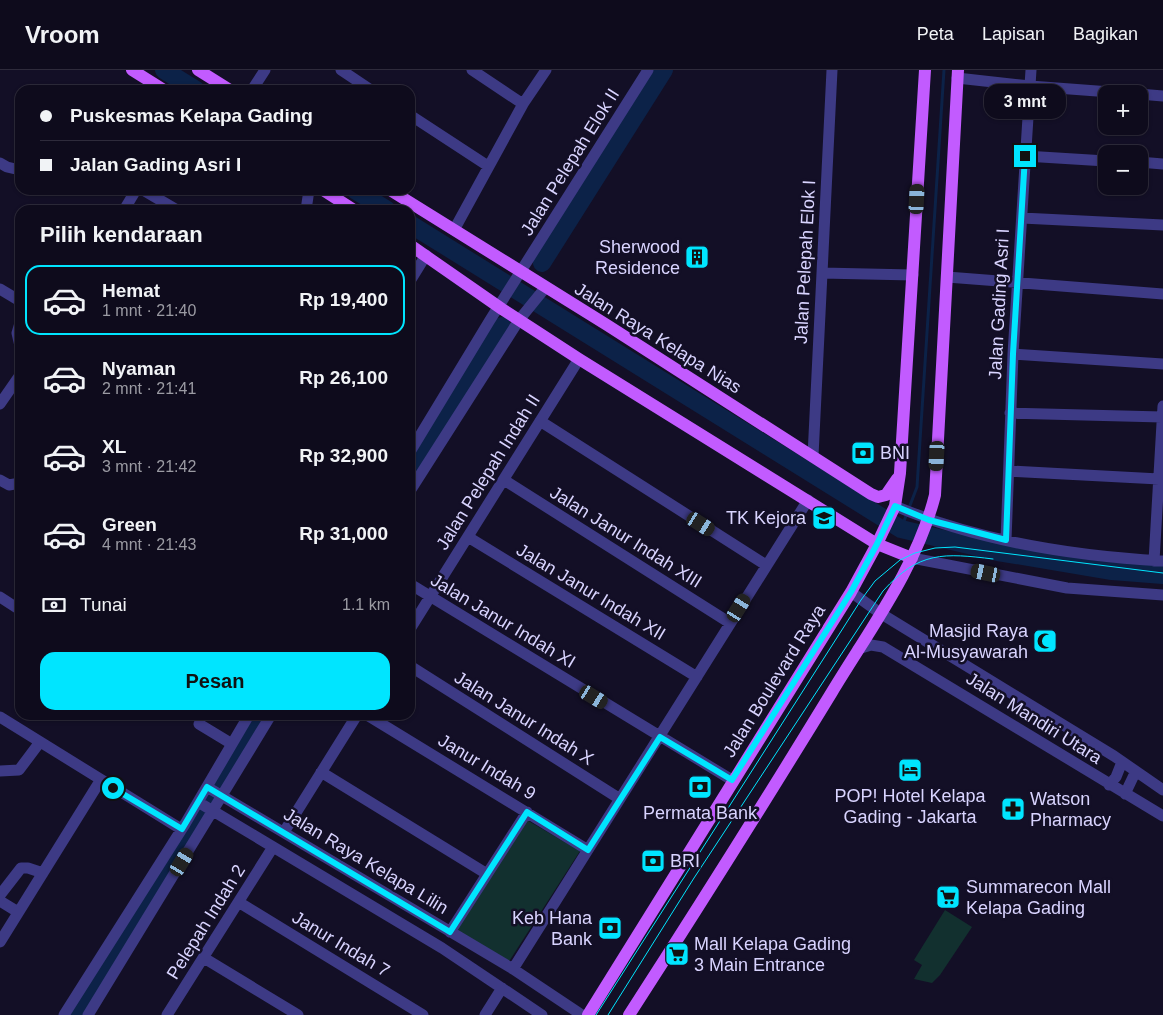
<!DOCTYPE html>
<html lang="id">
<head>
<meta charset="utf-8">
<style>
  :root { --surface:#0e0b1c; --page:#1c1929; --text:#f1f3f6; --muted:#9b9ba3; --line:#2e2b3b; --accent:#00e5ff }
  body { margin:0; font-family:Helvetica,sans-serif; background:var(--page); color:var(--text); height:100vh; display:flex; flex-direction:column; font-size:19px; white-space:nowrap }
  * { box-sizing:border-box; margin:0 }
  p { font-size:16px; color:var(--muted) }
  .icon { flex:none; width:28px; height:28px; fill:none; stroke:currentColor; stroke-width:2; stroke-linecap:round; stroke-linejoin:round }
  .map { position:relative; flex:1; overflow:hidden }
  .details { position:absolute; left:15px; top:135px; width:400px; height:515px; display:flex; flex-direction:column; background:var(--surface); border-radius:15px; box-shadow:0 1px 4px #0004,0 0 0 1px var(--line) }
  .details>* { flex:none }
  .banner { position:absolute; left:15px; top:15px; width:400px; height:110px; border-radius:15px; box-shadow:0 1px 4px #0004,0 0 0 1px var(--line); display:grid; align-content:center; height:110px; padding:0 25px; background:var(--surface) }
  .controls { position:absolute; left:1098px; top:15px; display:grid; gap:10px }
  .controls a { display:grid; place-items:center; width:50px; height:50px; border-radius:10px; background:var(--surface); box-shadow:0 1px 4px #0004,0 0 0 1px var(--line); font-size:25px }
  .end { position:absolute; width:22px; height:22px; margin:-11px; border:6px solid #00e5ff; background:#111; box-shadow:0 0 0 2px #111 }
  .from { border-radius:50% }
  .bubble { position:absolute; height:35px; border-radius:15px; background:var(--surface); box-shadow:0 1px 4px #0004,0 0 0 1px var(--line); font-size:16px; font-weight:800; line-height:35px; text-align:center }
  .car { position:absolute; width:15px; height:30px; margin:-15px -8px; border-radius:6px; box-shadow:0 0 4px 1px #0007; background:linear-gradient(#222 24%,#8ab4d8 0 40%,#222 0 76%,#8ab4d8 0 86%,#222 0) }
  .banner b { display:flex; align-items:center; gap:18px; height:48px; font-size:19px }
  .banner b+b { border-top:1px solid var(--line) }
  .banner i { width:12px; height:12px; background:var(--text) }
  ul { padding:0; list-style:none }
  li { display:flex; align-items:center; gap:15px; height:70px; margin:0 10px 8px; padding:0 15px; border:2px solid transparent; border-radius:15px }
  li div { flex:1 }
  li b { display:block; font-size:19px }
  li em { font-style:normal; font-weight:800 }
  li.current { border-color:var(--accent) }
  li>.icon { width:45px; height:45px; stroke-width:1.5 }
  h2 { padding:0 25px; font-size:22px; line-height:60px }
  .pay { display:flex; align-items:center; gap:12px; height:55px; padding:0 25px; font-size:19px }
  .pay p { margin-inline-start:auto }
  .button { display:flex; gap:10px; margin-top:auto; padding:10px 25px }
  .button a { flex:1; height:58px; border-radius:15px; background:var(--accent); color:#111; font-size:20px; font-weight:800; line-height:58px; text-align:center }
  header { display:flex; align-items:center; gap:30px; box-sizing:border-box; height:70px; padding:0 25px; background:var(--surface); border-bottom:1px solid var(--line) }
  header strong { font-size:24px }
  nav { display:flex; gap:28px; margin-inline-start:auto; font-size:18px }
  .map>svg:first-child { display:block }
  .green { fill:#12302f }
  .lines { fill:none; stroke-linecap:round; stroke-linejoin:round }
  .stream { stroke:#0c2248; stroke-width:3 }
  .river { stroke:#0c2248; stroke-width:18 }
  .minor { stroke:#3d3a85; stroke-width:11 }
  .major { stroke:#c25bff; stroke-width:12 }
  .tram { stroke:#00e5ff; stroke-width:1 }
  .route { stroke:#00e5ff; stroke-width:6 }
  .labels { text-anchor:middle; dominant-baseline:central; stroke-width:5; stroke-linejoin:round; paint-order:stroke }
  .street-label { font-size:18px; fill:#d9d4ff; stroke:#130f26 }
  .poi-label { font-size:18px; fill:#d9d4ff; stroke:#130f26; text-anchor:start }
</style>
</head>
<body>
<header>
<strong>Vroom</strong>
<nav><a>Peta</a><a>Lapisan</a><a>Bagikan</a></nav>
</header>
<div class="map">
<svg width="1163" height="945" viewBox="0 0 1163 945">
  <rect width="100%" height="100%" fill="#130f26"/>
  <path class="green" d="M525,749L580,781L508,893L452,861Z
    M945,840L972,857L940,905L932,913L914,909L922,895L914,890Z"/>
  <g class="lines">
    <path class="stream" d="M901,459L917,417L944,0"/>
    <path class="river" d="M164,0L196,20
      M355,120L387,140
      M410,154L901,459L998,482L1112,501L1163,505
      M542,193L664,0
      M410,405L502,256
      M74,945L262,645"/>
    <path class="minor" d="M341,0L371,20
      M472,0L523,34
      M957,8L1030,16L1137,24
      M252,20L265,0
      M1139,24L1163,26
      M410,45L488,96
      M1025,86L1106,91
      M1139,92L1163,94
      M0,93L7,97L20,100
      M143,120L177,140
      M124,140L136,120
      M306,140L309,120
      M1022,148L1163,155
      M454,160L523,34L546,0
      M822,203L913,205
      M947,207L1163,224
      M410,211L426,185
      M0,219L20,231
      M20,253L17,263L20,276
      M1013,284L1163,294
      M0,334L20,305
      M1010,343L1162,347
      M540,351L766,495
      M410,382L490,250L648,0
      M813,386L832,0
      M1009,401L1159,409
      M0,410L9,415L20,413
      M504,410L730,553
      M410,421L519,250L545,218
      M895,436C978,471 1073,486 1163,491
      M468,467L697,607
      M1006,470L1013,284L1031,0
      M912,488L1067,518L1163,525
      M1154,491L1163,336
      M410,514L732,710
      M851,522L880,543L1114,686L1163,720
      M0,527L20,540
      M410,559L579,289
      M858,579L871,575L883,577L1163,746
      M410,596L620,729
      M367,645L588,780
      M0,647L181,759
      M199,654L232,674
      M0,701L19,700L40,672
      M321,702L487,804
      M1109,715L1116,707L1122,692
      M207,717L513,899L582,945
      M1125,724L1134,705L1138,704
      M198,732L442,878L542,945
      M284,762L357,645
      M0,825L21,798H28L43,803
      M0,831L18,842
      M240,833L423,945
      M450,862L527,742
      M0,872L100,711
      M204,888L298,945
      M513,899L808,430
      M64,945L185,754L249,645
      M88,945L271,645
      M167,945L273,777
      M485,945L502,918"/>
    <path class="major" d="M132,0L164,20
      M198,0L230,20
      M323,120L354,140
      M390,120L607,255L871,424L878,427L886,425L897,409
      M410,175L502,239L579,289L877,474L912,488
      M588,945L851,522L877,474L895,436L900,403L925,0
      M629,945C698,838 766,730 832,622C870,559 917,497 935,425L958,0"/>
    <path class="tram" d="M596,945L861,530L875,511L900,490L915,483L935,478L955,477L1163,503
      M608,945L694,808L883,521C919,481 944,483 993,489"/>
  </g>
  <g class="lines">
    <path class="route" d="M113,718L182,759L207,717L450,862L527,742L588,780L660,667L732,710L851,522L877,474L895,436L929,450L1006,470L1013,284L1025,86"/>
  </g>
  <defs>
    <g id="building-square" transform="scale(1.25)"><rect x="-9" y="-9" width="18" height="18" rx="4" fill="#00e5ff" stroke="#130f26"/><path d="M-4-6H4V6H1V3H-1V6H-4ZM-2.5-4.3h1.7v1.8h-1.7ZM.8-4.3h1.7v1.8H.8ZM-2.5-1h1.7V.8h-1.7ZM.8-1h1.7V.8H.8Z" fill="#111"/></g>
    <g id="bank-square" transform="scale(1.25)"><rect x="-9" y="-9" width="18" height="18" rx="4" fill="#00e5ff" stroke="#130f26"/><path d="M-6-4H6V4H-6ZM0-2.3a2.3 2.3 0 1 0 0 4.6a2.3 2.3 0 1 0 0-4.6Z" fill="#111"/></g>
    <g id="school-square" transform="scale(1.25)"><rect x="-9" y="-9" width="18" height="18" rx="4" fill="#00e5ff" stroke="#130f26"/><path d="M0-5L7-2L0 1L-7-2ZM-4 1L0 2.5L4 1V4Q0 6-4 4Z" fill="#111"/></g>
    <g id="mosque-square" transform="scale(1.25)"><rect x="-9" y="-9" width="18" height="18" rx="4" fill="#00e5ff" stroke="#130f26"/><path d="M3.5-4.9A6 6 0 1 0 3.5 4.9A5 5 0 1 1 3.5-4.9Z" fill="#111"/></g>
    <g id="hotel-square" transform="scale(1.25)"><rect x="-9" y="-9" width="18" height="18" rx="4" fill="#00e5ff" stroke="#130f26"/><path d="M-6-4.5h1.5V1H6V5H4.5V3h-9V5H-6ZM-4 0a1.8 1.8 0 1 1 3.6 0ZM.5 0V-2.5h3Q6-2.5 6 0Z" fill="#111"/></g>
    <g id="pharmacy-square" transform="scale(1.25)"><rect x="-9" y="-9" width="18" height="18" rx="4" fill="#00e5ff" stroke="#130f26"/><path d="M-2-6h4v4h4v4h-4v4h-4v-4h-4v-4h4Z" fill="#111"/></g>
    <g id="supermarket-square" transform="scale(1.25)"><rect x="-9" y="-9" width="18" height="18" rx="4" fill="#00e5ff" stroke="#130f26"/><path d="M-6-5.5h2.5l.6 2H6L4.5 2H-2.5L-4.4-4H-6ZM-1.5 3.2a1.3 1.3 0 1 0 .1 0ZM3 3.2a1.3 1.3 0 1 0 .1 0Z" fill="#111"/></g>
  </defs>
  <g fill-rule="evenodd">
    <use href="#building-square" x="697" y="187"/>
    <use href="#bank-square" x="863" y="383"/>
    <use href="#school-square" x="824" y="448"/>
    <use href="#mosque-square" x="1045" y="571"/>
    <use href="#hotel-square" x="910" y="700"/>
    <use href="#bank-square" x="700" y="717"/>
    <use href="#pharmacy-square" x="1013" y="739"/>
    <use href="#bank-square" x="653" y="791"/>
    <use href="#supermarket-square" x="948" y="827"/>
    <use href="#bank-square" x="610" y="858"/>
    <use href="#supermarket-square" x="677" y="884"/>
  </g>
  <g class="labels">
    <g class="street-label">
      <text transform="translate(570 92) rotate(-58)">Jalan Pelepah Elok II</text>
      <text transform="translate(805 192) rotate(-87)">Jalan Pelepah Elok I</text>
      <text transform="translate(999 234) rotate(-87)">Jalan Gading Asri I</text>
      <text transform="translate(658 268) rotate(32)">Jalan Raya Kelapa Nias</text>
      <text transform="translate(488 402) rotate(-58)">Jalan Pelepah Indah II</text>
      <text transform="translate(626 467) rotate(32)">Jalan Janur Indah XIII</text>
      <text transform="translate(591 522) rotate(31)">Jalan Janur Indah XII</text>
      <text transform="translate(503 551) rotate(31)">Jalan Janur Indah XI</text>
      <text transform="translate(774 611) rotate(-58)">Jalan Boulevard Raya</text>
      <text transform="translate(524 648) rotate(32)">Jalan Janur Indah X</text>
      <text transform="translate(1034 648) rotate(32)">Jalan Mandiri Utara</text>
      <text transform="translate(487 697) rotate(31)">Janur Indah 9</text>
      <text transform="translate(366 791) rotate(31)">Jalan Raya Kelapa Lilin</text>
      <text transform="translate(206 852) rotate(-58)">Pelepah Indah 2</text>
      <text transform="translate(341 874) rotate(31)">Janur Indah 7</text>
    </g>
    <g class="poi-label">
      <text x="680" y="177" text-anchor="end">Sherwood<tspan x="680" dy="21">Residence</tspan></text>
      <text x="880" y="383">BNI</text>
      <text x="806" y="448" text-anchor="end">TK Kejora</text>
      <text x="1028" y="561" text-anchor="end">Masjid Raya<tspan x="1028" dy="21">Al-Musyawarah</tspan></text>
      <text x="910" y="726" text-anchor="middle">POP! Hotel Kelapa<tspan x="910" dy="21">Gading - Jakarta</tspan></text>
      <text x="1030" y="729">Watson<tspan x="1030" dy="21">Pharmacy</tspan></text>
      <text x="700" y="743" text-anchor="middle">Permata Bank</text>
      <text x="670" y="791">BRI</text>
      <text x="966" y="817">Summarecon Mall<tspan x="966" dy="21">Kelapa Gading</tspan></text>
      <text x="592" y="848" text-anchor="end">Keb Hana<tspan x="592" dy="21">Bank</tspan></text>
      <text x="694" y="874">Mall Kelapa Gading<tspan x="694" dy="21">3 Main Entrance</tspan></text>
    </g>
  </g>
</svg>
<div class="controls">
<a>+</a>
<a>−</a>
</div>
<i class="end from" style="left:113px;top:718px"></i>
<i class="end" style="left:1025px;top:86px"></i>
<div class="bubble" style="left:984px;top:14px;width:82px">3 mnt</div>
<i class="car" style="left:917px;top:129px;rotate:3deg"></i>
<i class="car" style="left:937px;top:386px;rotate:183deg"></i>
<i class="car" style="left:701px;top:454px;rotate:122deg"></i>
<i class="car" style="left:986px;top:503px;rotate:282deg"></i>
<i class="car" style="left:739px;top:538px;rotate:32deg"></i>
<i class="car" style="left:594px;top:627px;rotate:121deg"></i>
<i class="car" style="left:182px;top:792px;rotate:31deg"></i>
<div class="banner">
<b><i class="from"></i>Puskesmas Kelapa Gading</b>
<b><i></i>Jalan Gading Asri I</b>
</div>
<section class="details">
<h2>Pilih kendaraan</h2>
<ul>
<li class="current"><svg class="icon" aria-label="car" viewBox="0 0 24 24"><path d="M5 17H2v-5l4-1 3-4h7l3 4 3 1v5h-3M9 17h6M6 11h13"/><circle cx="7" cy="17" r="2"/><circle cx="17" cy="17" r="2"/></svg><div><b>Hemat</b><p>1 mnt · 21:40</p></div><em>Rp 19,400</em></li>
<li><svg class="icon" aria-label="car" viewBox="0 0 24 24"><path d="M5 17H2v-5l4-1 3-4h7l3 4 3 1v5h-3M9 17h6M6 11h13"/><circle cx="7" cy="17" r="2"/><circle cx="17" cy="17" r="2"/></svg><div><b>Nyaman</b><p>2 mnt · 21:41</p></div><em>Rp 26,100</em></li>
<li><svg class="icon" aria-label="car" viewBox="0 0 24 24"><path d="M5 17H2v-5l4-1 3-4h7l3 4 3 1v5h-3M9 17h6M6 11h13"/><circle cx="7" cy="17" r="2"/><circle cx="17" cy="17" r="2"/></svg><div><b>XL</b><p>3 mnt · 21:42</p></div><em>Rp 32,900</em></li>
<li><svg class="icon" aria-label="car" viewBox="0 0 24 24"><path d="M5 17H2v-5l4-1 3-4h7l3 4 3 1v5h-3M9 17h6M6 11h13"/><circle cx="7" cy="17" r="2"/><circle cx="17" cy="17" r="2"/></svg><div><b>Green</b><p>4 mnt · 21:43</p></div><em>Rp 31,000</em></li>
</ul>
<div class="pay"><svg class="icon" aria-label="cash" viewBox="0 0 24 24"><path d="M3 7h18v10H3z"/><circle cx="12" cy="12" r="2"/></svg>Tunai<p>1.1 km</p></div>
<div class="button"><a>Pesan</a></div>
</section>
</div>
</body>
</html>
